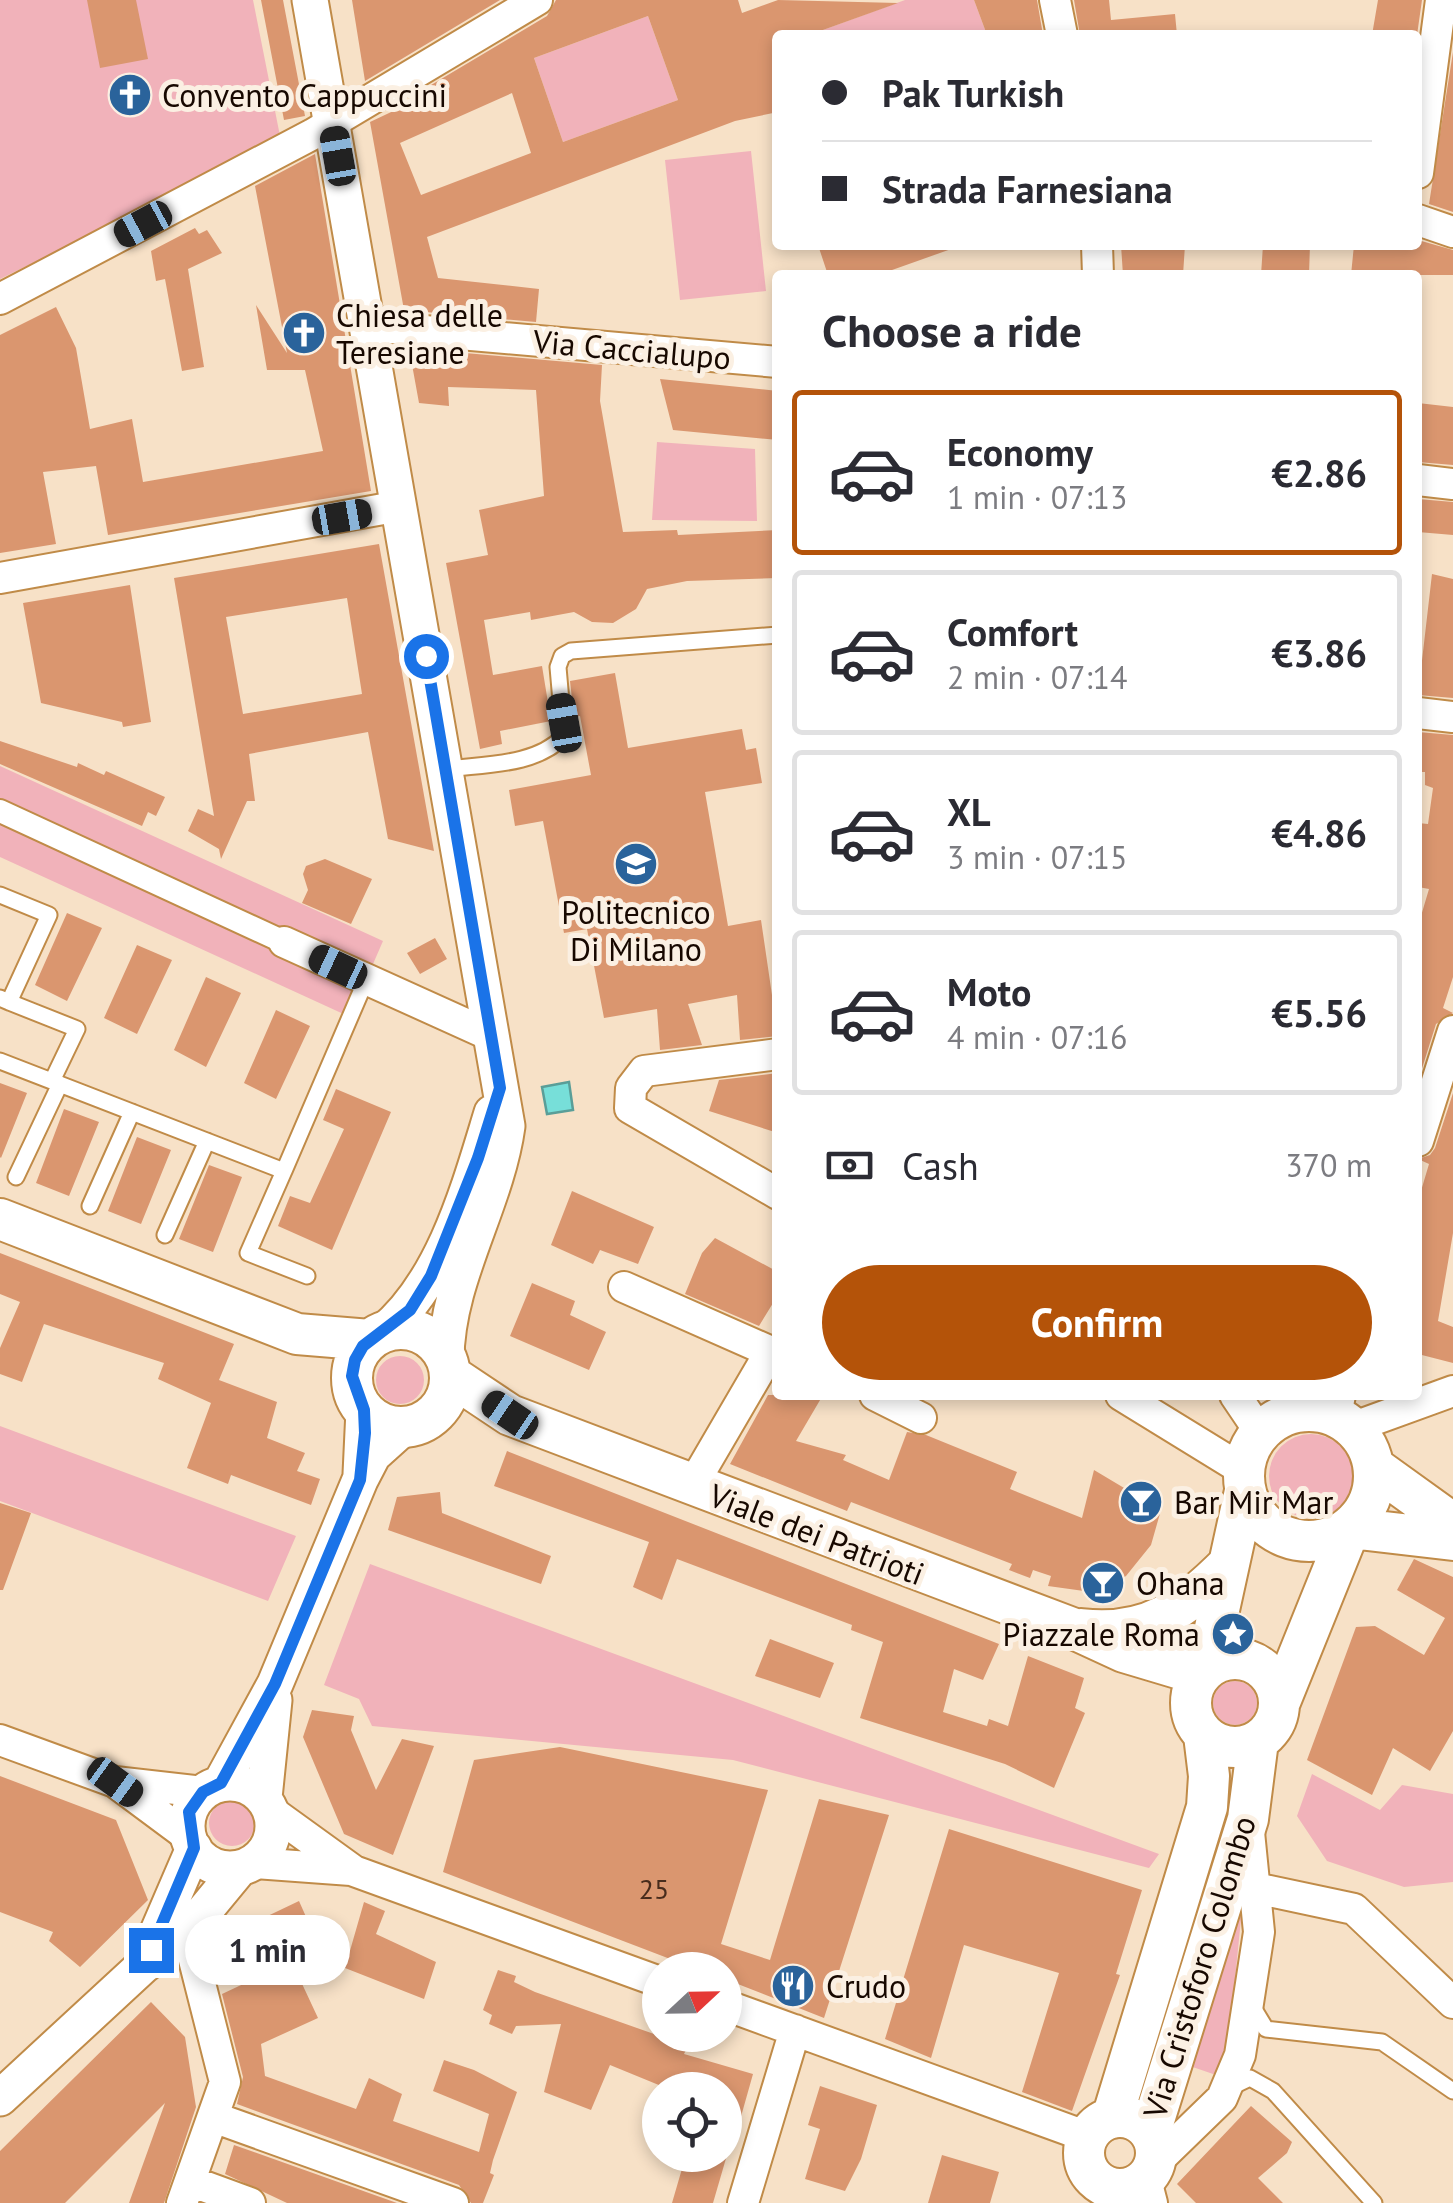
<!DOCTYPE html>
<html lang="en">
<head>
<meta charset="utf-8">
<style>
  :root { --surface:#fff; --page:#f2f2f3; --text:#2b2b33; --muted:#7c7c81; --line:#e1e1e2; --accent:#b45309 }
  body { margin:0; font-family:"PT Sans",sans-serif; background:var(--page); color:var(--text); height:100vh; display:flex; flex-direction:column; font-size:38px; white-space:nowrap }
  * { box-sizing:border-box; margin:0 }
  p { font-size:32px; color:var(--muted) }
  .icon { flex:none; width:55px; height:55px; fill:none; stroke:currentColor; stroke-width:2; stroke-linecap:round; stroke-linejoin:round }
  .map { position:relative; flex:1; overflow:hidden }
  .side { position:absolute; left:772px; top:270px; width:650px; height:1130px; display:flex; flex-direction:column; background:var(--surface); border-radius:10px; box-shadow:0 5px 15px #0003 }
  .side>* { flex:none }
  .banner { position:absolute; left:772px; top:30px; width:650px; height:220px; border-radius:10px; box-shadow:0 5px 15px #0003; display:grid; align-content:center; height:220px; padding:0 50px; background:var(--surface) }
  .needle { width:65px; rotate:68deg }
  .controls { position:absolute; left:642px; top:1952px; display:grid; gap:20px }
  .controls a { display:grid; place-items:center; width:100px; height:100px; border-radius:50%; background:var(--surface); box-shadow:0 5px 15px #0003; font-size:50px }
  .end { position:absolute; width:45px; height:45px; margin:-22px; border:12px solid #1a73e8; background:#fff; box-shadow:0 0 0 5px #fff }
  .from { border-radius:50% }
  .bubble { position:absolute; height:70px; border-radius:35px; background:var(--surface); box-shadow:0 5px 15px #0003; font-size:32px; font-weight:600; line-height:70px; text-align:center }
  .car { position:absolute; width:30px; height:60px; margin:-30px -15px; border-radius:12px; box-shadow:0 0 8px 2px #0007; background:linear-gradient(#222 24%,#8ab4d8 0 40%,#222 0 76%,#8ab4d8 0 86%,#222 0) }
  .banner b { display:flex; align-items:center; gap:35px; height:95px; font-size:38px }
  .banner b+b { border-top:2px solid var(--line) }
  .banner i { width:25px; height:25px; background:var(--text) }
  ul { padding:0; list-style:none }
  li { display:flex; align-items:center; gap:30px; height:165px; margin:0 20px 15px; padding:0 30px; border:5px solid var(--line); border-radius:10px }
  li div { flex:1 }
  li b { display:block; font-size:38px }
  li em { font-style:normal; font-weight:600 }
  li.active { border-color:var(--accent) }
  li>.icon { width:90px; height:90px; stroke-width:1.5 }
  h2 { padding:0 50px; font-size:45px; line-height:120px }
  .pay { display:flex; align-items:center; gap:25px; height:110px; padding:0 50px; font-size:38px }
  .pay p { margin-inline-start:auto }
  .cta { display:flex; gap:20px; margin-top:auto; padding:20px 50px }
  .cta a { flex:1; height:115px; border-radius:60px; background:var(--accent); color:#fff; font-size:40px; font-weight:600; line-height:115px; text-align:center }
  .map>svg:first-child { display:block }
  .green { fill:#f1b2ba }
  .water { fill:#77dfd9; stroke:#5a9e98; stroke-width:2.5 }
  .building { fill:#da966f; fill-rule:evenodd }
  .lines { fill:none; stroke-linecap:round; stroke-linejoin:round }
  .service-casing { stroke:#c08b48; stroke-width:19 }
  .pedestrian-casing { stroke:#c08b48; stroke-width:26 }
  .minor-casing { stroke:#c08b48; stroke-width:34 }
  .tertiary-casing { stroke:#c08b48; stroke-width:39 }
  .secondary-casing { stroke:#c08b48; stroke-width:44 }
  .service { stroke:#fff; stroke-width:15 }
  .pedestrian { stroke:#fff; stroke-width:22 }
  .minor { stroke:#fff; stroke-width:30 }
  .tertiary { stroke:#fff; stroke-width:35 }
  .secondary { stroke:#fff; stroke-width:40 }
  .route { stroke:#1a73e8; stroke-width:12 }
  .labels { text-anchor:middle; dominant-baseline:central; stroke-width:10; stroke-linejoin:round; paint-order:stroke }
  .number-label { font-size:28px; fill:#482c1c }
  .poi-label { font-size:32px; fill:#170800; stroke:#fbf0e3; text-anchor:start }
  .street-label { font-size:32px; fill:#170800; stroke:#fbf0e3 }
</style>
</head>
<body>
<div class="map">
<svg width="1453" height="2203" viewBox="0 0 1453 2203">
  <rect width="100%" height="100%" fill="#f7e1c7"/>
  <path class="green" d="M0,0H253L281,141L0,279Z
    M905,0H974L987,35H809Z
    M648,16L678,100L563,142L534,58Z
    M751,151L766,291L680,300L665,160Z
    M657,442L755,449L757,521L652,520Z
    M0,766L383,941L350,1017L0,857Z
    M376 1380a24 24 0 1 1 48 0a24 24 0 1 1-48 0Z
    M0,1426L296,1536L268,1601L0,1501Z
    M1269 1476a42 42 0 1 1 84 0a42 42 0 1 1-84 0Z
    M370,1564L1159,1854L1149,1868L733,1760L372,1726L359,1699L324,1685Z
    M1213 1703a22 22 0 1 1 44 0a22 22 0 1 1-44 0Z
    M1312,1774L1380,1810L1402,1785L1453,1794V1882L1404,1887L1327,1861L1297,1816Z
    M209 1823a23 23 0 1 1 46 0a23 23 0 1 1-46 0Z
    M1243,1899L1228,2050L1216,2075L1181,2063Z"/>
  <path class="water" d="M569,1082L573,1110L547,1114L542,1087Z"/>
  <path class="building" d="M87,0H136L148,59L100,68Z
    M261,0H283L305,116L284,120Z
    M352,0H500L365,81Z
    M556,0H738L742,13L778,0L898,3L809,35H778V112L735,121L427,237L438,278L539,289L536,322L404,310L370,122L423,97L421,91L547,16ZM648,16L678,100L563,142L534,58ZM512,93L531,153L421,195L400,143Z
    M974,0H1037L1043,35H987Z
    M1074,0H1109L1111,20L1175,14L1177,35H1080Z
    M1378,0H1422L1417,35H1372Z
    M1453,52V212L1429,204Z
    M315,154L371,491L108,535L96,466L43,472L56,544L0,553V335L56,307L76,348L90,429L132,419L143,482L323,451L305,370H267L256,305L287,353L255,186Z
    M195,228L199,234L207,230L222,253L188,269L204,367L182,371L165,279L156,281L151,251Z
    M1418,240L1453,250V275H1351L1354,245H1418Z
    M818,245H953L954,248L878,275H828Z
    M1121,245H1185L1183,275H1123Z
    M1263,245H1310L1309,275H1261Z
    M409,348L602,365L600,401L623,532L677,530L678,535L778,530V578L687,581L647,589L636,609L613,623L592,622L574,612L531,620L530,612L484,620L493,675L542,666L551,721L500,731L502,744L480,749L446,563L488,555L479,510L544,496L536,390L448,387L449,406L419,403Z
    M660,379L778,391V440L673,430Z
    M1418,403L1453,407V465L1418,462Z
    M1418,499L1453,502V535L1418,532Z
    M379,544L434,851L388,839L368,732L249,754L255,801H247L221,859L219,849L188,831L198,809L214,816L174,578ZM347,598L362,694L243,714L226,617Z
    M1432,574L1453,579V698L1418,695Z
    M130,585L151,722L123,727L122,722L41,703L23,603Z
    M615,673L628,748L742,729L746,750L756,748L762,783L705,792L728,926L761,920L778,1036L740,1040L737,995L688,1004L702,1045L660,1050L657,1009L604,1018L587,929L564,933L543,821L515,826L509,790L591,775L580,716L574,717L570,681Z
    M1418,732L1453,735V977L1443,1008L1453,1013L1436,1024L1418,1081V926L1429,889L1418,887V823L1428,824L1433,788L1425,785V772H1420Z
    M0,741L77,767L78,763L104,775L106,771L165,797L156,816L148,812L142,826L0,764Z
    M325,859L372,879L351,924L302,903L308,890L303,874L306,866Z
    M67,913L102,928L67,1001L35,985Z
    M435,938L447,959L420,974L407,953Z
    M137,945L172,960L137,1034L104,1018Z
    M206,977L241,993L206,1067L174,1050Z
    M276,1010L310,1026L276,1099L244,1083Z
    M778,1073V1133L709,1111L719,1080Z
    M0,1083L27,1093L1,1158L0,1157Z
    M336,1089L391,1112L332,1250L278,1226L290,1196L310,1203L344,1129L323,1120Z
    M1453,1093V1233L1438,1321L1453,1327V1363L1418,1354V1201L1429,1164L1418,1159L1430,1155L1435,1148Z
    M64,1109L99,1122L69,1196L36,1183Z
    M137,1137L171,1150L141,1224L108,1211Z
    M209,1165L242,1177L213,1252L179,1239Z
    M572,1191L654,1227L638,1264L600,1250L593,1264L551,1245Z
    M715,1238L778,1272V1295L759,1326L685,1294L702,1253Z
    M0,1253L234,1344L219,1380L277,1402L267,1438L305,1453L297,1471L320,1479L311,1505L231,1475L228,1484L187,1468L211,1403L158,1379L164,1363L44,1324L22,1382L0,1374V1348L20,1302L0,1294Z
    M532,1283L575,1301L570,1315L606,1332L589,1370L510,1336Z
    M768,1395H823L796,1441L846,1455L843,1460L889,1480L907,1432L926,1435L1017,1472L1010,1489L1082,1518L1094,1470L1161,1510L1151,1545L1126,1576L1110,1586L1084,1591L1048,1586L1051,1576L1033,1570L1030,1578L1009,1570L1012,1564L851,1502L847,1511L730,1464Z
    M507,1451L999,1644L983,1680L954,1669L943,1712L987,1726L989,1719L1008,1726L1028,1656L1084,1678L1075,1708L1085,1713L1054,1788L1005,1764L860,1718L883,1642L851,1630L852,1625L677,1559L662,1600L633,1587L649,1542L494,1486Z
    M440,1492L442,1513L551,1556L541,1584L388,1530L397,1497Z
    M0,1503L31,1513L3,1590H0Z
    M1414,1559L1453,1577V1731L1430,1771L1393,1748L1372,1795L1307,1760L1356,1627L1375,1626L1424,1655L1445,1618L1397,1590Z
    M770,1639L834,1663L820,1698L755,1676Z
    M312,1710L354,1716L351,1730L376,1790L402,1739L434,1746L393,1855L344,1834L303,1737Z
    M560,1747L768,1790L721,1944L770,1960L819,1799L889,1815L824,2018L725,1979V1970H699L443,1872L474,1760Z
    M0,1776L116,1820L148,1900L80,1967L49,1941L53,1932L0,1912Z
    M949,1829L1142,1890L1116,1974L1120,1975L1072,2111L1022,2092L1059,1973L964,1945L931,2058L885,2039Z
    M299,1901L319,1946L290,1958L318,2018L261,2044L265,2076L356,2109L369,2078L402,2094L393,2121L479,2152L489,2114L433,2091L444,2060L474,2070L517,2092L493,2160L490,2173L494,2175L483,2203H471L459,2185L237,2104L243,2077L222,1994L260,1976L242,1936L258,1929L255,1922Z
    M364,1902L385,1911L376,1934L436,1962L424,1999L345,1968Z
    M498,1970L516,1976L514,1982L535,1992L688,2046L684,2054L753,2074L731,2152L725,2151V2090H671L610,2065L591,2110L544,2092L561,2024L516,2026L512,2034L489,2024L492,2015L483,2010Z
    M151,2002L185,2037L196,2107L164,2203H129L165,2103L65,2203H0V2151Z
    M820,2086L877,2105L861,2159L845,2191L805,2179L820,2129L808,2125Z
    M1251,2106L1292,2142L1287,2153L1258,2178L1283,2203H1196L1177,2184Z
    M234,2145L397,2203H287L225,2174Z
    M686,2155H727L713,2203H672Z
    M942,2155L999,2172L990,2203H928Z"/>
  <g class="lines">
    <g class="service-casing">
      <path id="service" d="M447,769C485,764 536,766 564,736L558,667L562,656L571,651L778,635
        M0,895L49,915L9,1002L0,998
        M9,1002L77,1029L52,1081
        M0,1061L284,1171L366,980
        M284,1171L248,1253L307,1276
        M16,1177L60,1084
        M90,1206L132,1112
        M165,1235L207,1141
        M1252,2006L1266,2029L1382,2042L1453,2091
        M1229,2088L1250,2078L1273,2091L1374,2203"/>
    </g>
    <g class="pedestrian-casing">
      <path id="pedestrian" d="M0,811L284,942"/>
    </g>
    <g class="minor-casing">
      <path id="minor" d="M1055,0L1062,35
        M1418,173L1441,0
        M1418,220L1453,232
        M1097,245L1098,275
        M0,299L313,134L537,0
        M368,326L778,362
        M1418,480L1453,484
        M0,578L400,506
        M1418,713L1453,717
        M284,942L492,1036
        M778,1054L644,1071L631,1088L630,1108L778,1194
        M1418,1141L1453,1031
        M624,1287L778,1355
        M875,1395L921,1418
        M1121,1395L1243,1470
        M1235,1395L1260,1432
        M1336,1416L1340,1395
        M1354,1427L1453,1391
        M692,1486L769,1354
        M0,1740L115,1782L203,1792
        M115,1782L189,1837
        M271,1811L354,1871L660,1982
        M253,1863L351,1870
        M1255,1888L1354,1909L1453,2003
        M725,2005L1088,2137
        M213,2117L453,2203
        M1154,2164L1222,2098L1240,2055L1259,1932L1249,1832
        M1146,2180L1152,2203
        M190,2181L250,2203
        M182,2203L225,2082L187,1932
        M743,2203L795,2030"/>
    </g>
    <g class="tertiary-casing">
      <path id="tertiary" d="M310,0L507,1126C496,1206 446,1279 446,1360
        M382,1333C444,1282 469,1188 492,1113
        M361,1474L364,1410
        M187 1826a43 43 0 1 1 86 0a43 43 0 1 1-86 0Z
        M221,1783L275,1684L360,1480L373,1455L403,1428
        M264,1798L274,1700
        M144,1964L194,1848
        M0,2098L144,1965L187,1932L239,1869"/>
    </g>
    <g class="secondary-casing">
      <path id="secondary" d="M0,1219L297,1334L370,1340
        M352 1378a49 49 0 1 1 98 0a49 49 0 1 1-98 0Z
        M450,1375L510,1415L1072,1628L1124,1652L1201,1675
        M1244 1476a65 65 0 1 1 130 0a65 65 0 1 1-130 0Z
        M1374,1467L1453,1524
        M1081,1629C1148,1637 1184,1609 1229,1564
        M1191 1703a44 44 0 1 1 88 0a44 44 0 1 1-88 0Z
        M1206,1669L1245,1491
        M1279,1704L1350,1528L1453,1540
        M1084 2153a36 36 0 1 1 72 0a36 36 0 1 1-72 0Z
        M1112,2118L1207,1807L1209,1776L1204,1735
        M1150,2133L1248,1819L1258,1741"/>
    </g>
    <use href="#service" class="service"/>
    <use href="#pedestrian" class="pedestrian"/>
    <use href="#minor" class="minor"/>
    <use href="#tertiary" class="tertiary"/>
    <use href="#secondary" class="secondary"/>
  </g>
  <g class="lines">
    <path class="route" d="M151,1950L194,1848L189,1812L203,1792L221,1783L275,1684L360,1480L365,1433L364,1410L352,1376L355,1360L363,1346L410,1310L431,1276L478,1158L500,1088L426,656"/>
  </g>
  <defs>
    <g id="church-disc" transform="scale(2.25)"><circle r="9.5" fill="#2a639b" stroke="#fbf0e3"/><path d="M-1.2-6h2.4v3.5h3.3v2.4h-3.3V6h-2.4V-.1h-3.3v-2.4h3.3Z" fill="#fff"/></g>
    <g id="university-disc" transform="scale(2.25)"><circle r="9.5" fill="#2a639b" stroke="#fbf0e3"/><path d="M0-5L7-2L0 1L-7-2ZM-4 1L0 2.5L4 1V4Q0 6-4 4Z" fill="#fff"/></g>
    <g id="bar-disc" transform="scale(2.25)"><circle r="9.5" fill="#2a639b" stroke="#fbf0e3"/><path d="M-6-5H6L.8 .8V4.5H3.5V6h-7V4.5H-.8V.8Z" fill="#fff"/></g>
    <g id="sight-disc" transform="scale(2.25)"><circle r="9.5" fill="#2a639b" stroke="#fbf0e3"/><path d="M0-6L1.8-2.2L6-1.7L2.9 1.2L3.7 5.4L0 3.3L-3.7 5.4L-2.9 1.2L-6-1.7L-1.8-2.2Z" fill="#fff"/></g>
    <g id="restaurant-disc" transform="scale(2.25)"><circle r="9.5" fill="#2a639b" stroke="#fbf0e3"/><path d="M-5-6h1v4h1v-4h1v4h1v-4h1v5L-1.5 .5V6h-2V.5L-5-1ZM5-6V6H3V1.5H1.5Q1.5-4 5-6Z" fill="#fff"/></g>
  </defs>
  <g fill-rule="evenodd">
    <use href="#church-disc" x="130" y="95"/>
    <use href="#church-disc" x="304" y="333"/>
    <use href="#university-disc" x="636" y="864"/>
    <use href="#bar-disc" x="1141" y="1502"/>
    <use href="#bar-disc" x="1103" y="1583"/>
    <use href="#sight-disc" x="1233" y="1634"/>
    <use href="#restaurant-disc" x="793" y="1986"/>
  </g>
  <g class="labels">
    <g class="number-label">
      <text x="654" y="1888">25</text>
    </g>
    <g class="poi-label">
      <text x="162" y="95">Convento Cappuccini</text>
      <text x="336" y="315">Chiesa delle<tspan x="336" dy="37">Teresiane</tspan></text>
      <text x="636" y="912" text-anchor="middle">Politecnico<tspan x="636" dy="37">Di Milano</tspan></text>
      <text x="1174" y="1502">Bar Mir Mar</text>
      <text x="1136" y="1583">Ohana</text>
      <text x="1200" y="1634" text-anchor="end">Piazzale Roma</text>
      <text x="826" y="1986">Crudo</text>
    </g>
    <g class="street-label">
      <text transform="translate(632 349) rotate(5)">Via Caccialupo</text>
      <text transform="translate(817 1534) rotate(21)">Viale dei Patrioti</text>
      <text transform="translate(1199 1967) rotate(-73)">Via Cristoforo Colombo</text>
    </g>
  </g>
</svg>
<div class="controls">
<a><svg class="needle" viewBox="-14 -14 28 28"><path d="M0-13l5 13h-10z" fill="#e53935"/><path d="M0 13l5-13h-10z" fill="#7c7c81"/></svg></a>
<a><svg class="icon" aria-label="locate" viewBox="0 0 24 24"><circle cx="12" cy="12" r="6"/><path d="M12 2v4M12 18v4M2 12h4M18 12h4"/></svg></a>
</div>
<i class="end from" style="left:426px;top:656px"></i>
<i class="end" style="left:151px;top:1950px"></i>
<div class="bubble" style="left:185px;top:1915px;width:165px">1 min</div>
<i class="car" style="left:338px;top:156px;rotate:350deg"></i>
<i class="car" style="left:143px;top:224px;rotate:242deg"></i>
<i class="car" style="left:342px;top:517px;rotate:80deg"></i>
<i class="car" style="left:564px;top:723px;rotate:350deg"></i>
<i class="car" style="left:338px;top:967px;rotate:295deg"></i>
<i class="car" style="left:510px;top:1415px;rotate:304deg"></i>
<i class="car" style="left:115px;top:1782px;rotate:126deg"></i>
<div class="banner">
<b><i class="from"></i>Pak Turkish</b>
<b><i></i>Strada Farnesiana</b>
</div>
<section class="side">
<h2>Choose a ride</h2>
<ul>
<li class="active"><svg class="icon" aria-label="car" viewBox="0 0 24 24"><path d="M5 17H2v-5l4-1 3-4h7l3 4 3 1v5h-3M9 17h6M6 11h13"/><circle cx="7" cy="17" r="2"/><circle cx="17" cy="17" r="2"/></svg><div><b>Economy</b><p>1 min · 07:13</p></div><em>€2.86</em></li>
<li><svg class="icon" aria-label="car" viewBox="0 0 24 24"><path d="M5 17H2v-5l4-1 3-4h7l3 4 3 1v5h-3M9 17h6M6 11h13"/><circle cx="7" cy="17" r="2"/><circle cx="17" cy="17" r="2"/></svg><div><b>Comfort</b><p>2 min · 07:14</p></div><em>€3.86</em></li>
<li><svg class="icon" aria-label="car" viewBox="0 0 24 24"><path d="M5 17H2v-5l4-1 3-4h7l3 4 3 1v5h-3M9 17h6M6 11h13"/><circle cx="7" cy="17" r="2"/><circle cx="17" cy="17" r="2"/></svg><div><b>XL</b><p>3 min · 07:15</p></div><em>€4.86</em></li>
<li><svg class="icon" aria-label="car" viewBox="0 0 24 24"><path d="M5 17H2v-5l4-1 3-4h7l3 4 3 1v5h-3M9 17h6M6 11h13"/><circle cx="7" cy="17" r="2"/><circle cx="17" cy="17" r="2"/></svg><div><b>Moto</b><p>4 min · 07:16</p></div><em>€5.56</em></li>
</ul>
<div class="pay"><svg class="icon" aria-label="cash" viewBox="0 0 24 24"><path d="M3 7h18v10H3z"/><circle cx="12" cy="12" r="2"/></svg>Cash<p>370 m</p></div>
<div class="cta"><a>Confirm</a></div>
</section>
</div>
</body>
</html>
